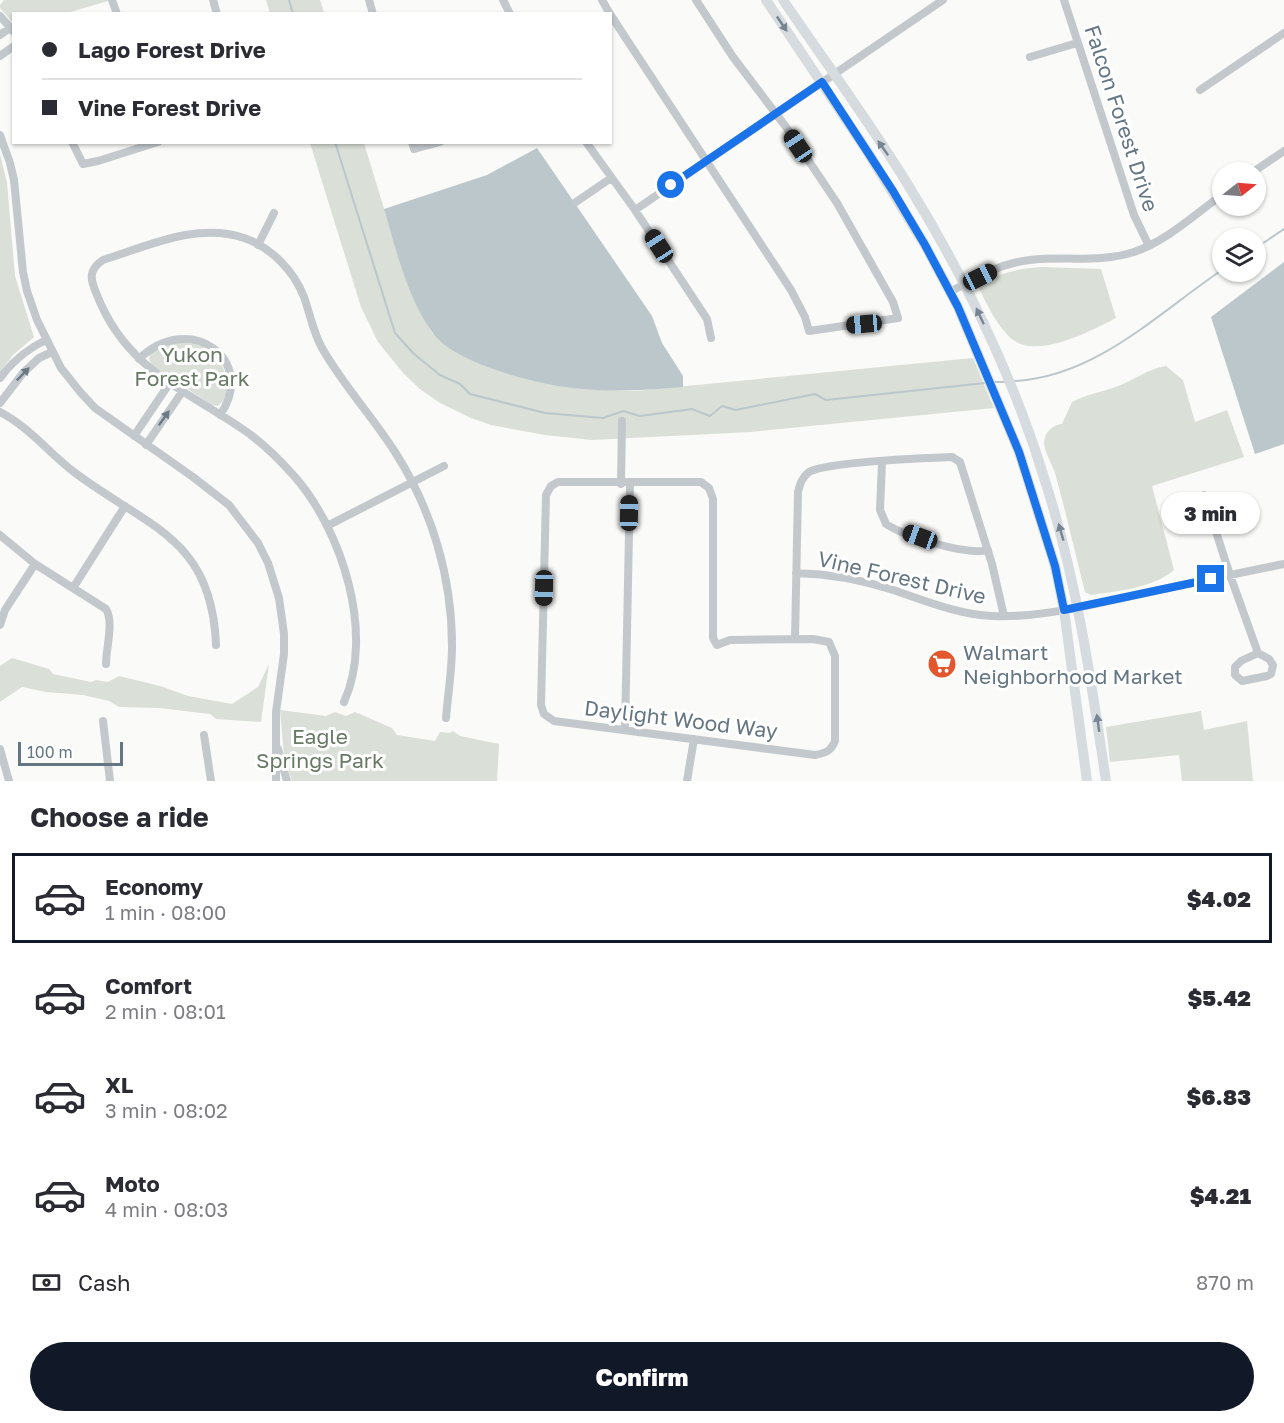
<!DOCTYPE html>
<html lang="en">
<head>
<meta charset="utf-8">
<style>
  :root { --surface:#fff; --page:#f7f7f7; --text:#2b2b33; --muted:#7c7c81; --line:#e1e1e2; --accent:#111827 }
  body { margin:0; font-family:"Golos Text",sans-serif; background:var(--page); color:var(--text); height:100vh; display:flex; flex-direction:column; font-size:22px; white-space:nowrap }
  * { box-sizing:border-box; margin:0 }
  p { font-size:20px; color:var(--muted) }
  .icon { flex:none; width:33px; height:33px; fill:none; stroke:currentColor; stroke-width:2; stroke-linecap:round; stroke-linejoin:round }
  .map { position:relative; height:781px; overflow:hidden }
  .sheet { display:flex; flex-direction:column; background:var(--surface); flex:1 }
  .sheet>* { flex:none }
  .hud { position:absolute; left:12px; top:12px; width:600px; height:132px; border-radius:0px; box-shadow:0 2px 4px #0004; display:grid; align-content:center; height:132px; padding:0 30px; background:var(--surface) }
  .needle { width:39px; rotate:73deg }
  .buttons { position:absolute; left:1212px; top:162px; display:grid; gap:12px }
  .buttons a { display:grid; place-items:center; width:54px; height:54px; border-radius:50%; background:var(--surface); box-shadow:0 2px 4px #0004; font-size:30px }
  .scale { position:absolute; left:18px; bottom:15px; width:105px; box-sizing:border-box; padding-left:6px; border:3px solid #657683; border-top:0; font-size:16px; line-height:21px; white-space:nowrap; color:#657683; -webkit-text-stroke:4px #fff; paint-order:stroke }
  .end { position:absolute; width:27px; height:27px; margin:-14px; border:8px solid #1a73e8; background:#fff; box-shadow:0 0 0 3px #fff }
  .from { border-radius:50% }
  .bubble { position:absolute; height:42px; border-radius:21px; background:var(--surface); box-shadow:0 2px 4px #0004; font-size:20px; font-weight:800; line-height:42px; text-align:center }
  .car { position:absolute; width:18px; height:36px; margin:-18px -9px; border-radius:8px; box-shadow:0 0 4px 2px #0007; background:linear-gradient(#222 24%,#8ab4d8 0 40%,#222 0 76%,#8ab4d8 0 86%,#222 0) }
  .hud b { display:flex; align-items:center; gap:21px; height:57px; font-size:22px }
  .hud b+b { border-top:2px solid var(--line) }
  .hud i { width:15px; height:15px; background:var(--text) }
  ul { padding:0; list-style:none }
  li { display:flex; align-items:center; gap:18px; height:90px; margin:0 12px 9px; padding:0 18px; border:3px solid transparent; border-radius:0px }
  li div { flex:1 }
  li b { display:block; font-size:22px }
  li em { font-style:normal; font-weight:800 }
  li.selected { border-color:var(--accent) }
  li>.icon { width:54px; height:54px; stroke-width:1.5 }
  h2 { padding:0 30px; font-size:27px; line-height:72px }
  .pay { display:flex; align-items:center; gap:15px; height:66px; padding:0 30px; font-size:22px }
  .pay p { margin-inline-start:auto }
  .action { display:flex; gap:12px; margin-top:auto; padding:12px 30px }
  .action a { flex:1; height:69px; border-radius:36px; background:var(--accent); color:#fff; font-size:24px; font-weight:800; line-height:69px; text-align:center }
  .map>svg:first-child { display:block }
  .green { fill:#dadfd7 }
  .water { fill:#bbc7cb }
  .lines { fill:none; stroke-linecap:round; stroke-linejoin:round }
  .stream { stroke:#bbc7cb; stroke-width:2 }
  .minor { stroke:#c3c8cc; stroke-width:8 }
  .major { stroke:#d6dbdf; stroke-width:10 }
  .oneway { fill:#768591 }
  .oneway2 { fill:#6a7a87 }
  .route { stroke:#1a73e8; stroke-width:8 }
  .labels { text-anchor:middle; dominant-baseline:central; stroke-width:6; stroke-linejoin:round; paint-order:stroke }
  .street-label { font-size:21px; fill:#657683; stroke:#fff }
  .park-label { font-size:21px; fill:#687a64; stroke:#fff }
  .poi-label { font-size:21px; fill:#657683; stroke:#fff; text-anchor:start }
</style>
</head>
<body>
<div class="map">
<svg width="1284" height="781" viewBox="0 0 1284 781">
  <rect width="100%" height="100%" fill="#fafaf8"/>
  <path class="green" d="M4,0H108V1L67,13L14,14L13,23L0,8V5Z
    M266,0H320L324,13H270Z
    M310,143H364L404,274L416,303L432,333L485,366L531,380L581,389L635,391L973,358L994,408L750,432L592,440L545,435L491,425L471,418L440,403L420,389L404,374L378,342L361,307Z
    M0,154L7,183L15,276L34,337L13,355L0,372Z
    M1042,267L1101,269L1116,318C1093,330 1040,358 1015,341C999,331 985,301 977,284C999,274 1018,268 1042,267Z
    M177,342C189,343 200,344 210,351C226,363 235,393 218,406L212,405L151,365L149,358L151,352Z
    M1166,366L1183,380L1195,422L1227,410L1244,457L1152,486L1174,570C1153,588 1118,591 1091,595L1085,592C1075,552 1066,513 1055,473C1052,463 1041,448 1045,438C1047,429 1055,425 1062,424L1072,402C1087,394 1103,392 1118,386C1135,380 1147,369 1166,366Z
    M12,658L49,669L53,674L91,682L96,680L108,682L119,676L160,686L188,696L232,704L258,687L269,664L261,722L216,719L210,714L159,708L119,707L109,701L83,695L46,692L22,687L0,702V666Z
    M280,710L326,716L335,712L346,716L355,712L392,728L397,735L435,741L440,732L449,733L453,731L460,736L499,744L497,781H292L284,755Z
    M1201,711L1204,730L1247,721L1253,781H1182L1179,755L1110,762L1106,727Z"/>
  <path class="water" d="M537,148L652,316L662,343L683,376V387C650,390 617,392 583,389C543,386 455,365 432,332C407,297 396,249 384,209L487,175Z
    M1284,262V444L1255,454L1211,317Z"/>
  <g class="lines">
    <path class="stream" d="M289,0L293,14
      M335,142L395,333L414,354L440,375L460,384L470,394L545,413L603,418L623,411L640,416L692,409L710,416L722,406L736,410L815,394L826,400L985,383
      M1256,248L1284,229
      M1014,381C1096,377 1158,313 1222,270
      M993,382H1005"/>
    <path class="minor" d="M112,0L117,14
      M213,0L217,14
      M369,0L373,14
      M503,0L510,14
      M602,0L610,14
      M1064,0L1134,215L1149,246
      M610,14L791,290L805,317L809,331L898,318L893,302L837,203L786,127L733,57L696,0
      M0,16L14,32
      M0,35L10,28
      M0,56L14,46
      M1030,57L1077,43
      M1200,90L1284,33
      M0,135L10,163L14,180L23,272L27,291L37,320L61,368L81,393L95,408L193,477L229,505L258,543L268,563L279,598L284,634V654L276,712V781
      M72,142L83,164L98,161L158,142
      M412,142L414,149L440,142
      M586,142L635,210L707,319L711,338
      M1253,172L1284,151
      M576,202L611,178
      M635,210L943,0
      M258,245L274,213
      M950,292C975,278 1001,263 1030,260C1065,256 1100,263 1134,252C1167,241 1195,214 1222,195
      M139,359C190,310 258,360 220,415
      M0,378C12,362 27,349 46,340
      M0,403L23,373L39,358L52,352
      M0,412C29,427 49,453 74,472C148,528 212,537 216,645
      M134,436L169,384
      M146,445L182,392
      M882,462L880,510L886,524C904,536 967,556 988,550
      M558,482H701L709,488L713,499V638L717,645L730,640L813,639L829,642L835,656V741C831,751 826,753 815,755L554,721L544,714L541,705L546,495L551,486Z
      M621,484L622,421
      M1204,495L1230,575L1258,653L1269,659L1273,665L1271,674L1267,676L1242,681L1235,675V667L1241,661L1258,653
      M327,526L444,466
      M0,535L35,564L106,609C114,622 106,648 106,664
      M796,573C828,574 859,579 890,589C924,600 956,614 992,616C1036,618 1080,607 1123,598C1176,586 1230,575 1284,564
      M73,588L125,506
      M0,625L5,610L35,564
      M795,639L798,492C800,484 802,477 809,472C826,462 927,458 952,457L960,462L992,564L1004,616
      M344,702C375,634 342,531 295,477C279,459 261,441 241,428C181,388 125,367 97,295C90,279 88,270 103,260C148,246 197,222 244,238C271,247 294,271 304,297C310,314 313,332 322,348C343,385 372,416 395,452C432,510 452,577 452,646C452,670 448,694 446,718
      M103,721L110,781
      M625,730L630,484
      M204,735L211,781
      M0,749L9,781
      M278,749L287,781
      M687,781L694,739"/>
    <path class="major" d="M766,0L867,151L925,245L958,307L1019,452L1055,566L1064,610L1087,781
      M783,0C824,60 867,119 905,180C964,275 1014,377 1046,484C1077,581 1091,680 1106,781"/>
  </g>
  <defs><path id="oneway-solid" d="M-6-.8H1V-3.2L6.5 0L1 3.2V.8H-6Z" transform="scale(1.5)"/></defs>
  <g class="oneway">
    <use href="#oneway-solid" transform="translate(782 24) rotate(56)"/>
    <use href="#oneway-solid" transform="translate(883 148) rotate(-125)"/>
    <use href="#oneway-solid" transform="translate(980 316) rotate(-115)"/>
    <use href="#oneway-solid" transform="translate(1061 532) rotate(-106)"/>
    <use href="#oneway-solid" transform="translate(1098 723) rotate(-98)"/>
  </g>
  <g class="oneway2">
    <use href="#oneway-solid" transform="translate(23 374) rotate(-46)"/>
    <use href="#oneway-solid" transform="translate(164 418) rotate(-55)"/>
  </g>
  <g class="lines">
    <path class="route" d="M671,185L822,82L893,191L925,245L958,307L1019,452L1055,566L1064,610L1211,579"/>
  </g>
  <defs>
    <g id="supermarket-disc" transform="scale(1.5)"><circle r="9.5" fill="#e4572e" stroke="#fff"/><path d="M-6-5.5h2.5l.6 2H6L4.5 2H-2.5L-4.4-4H-6ZM-1.5 3.2a1.3 1.3 0 1 0 .1 0ZM3 3.2a1.3 1.3 0 1 0 .1 0Z" fill="#fff"/></g>
  </defs>
  <g fill-rule="evenodd">
    <use href="#supermarket-disc" x="942" y="664"/>
  </g>
  <g class="labels">
    <g class="street-label">
      <text transform="translate(1122 118) rotate(72)">Falcon Forest Drive</text>
      <text transform="translate(902 577) rotate(13)">Vine Forest Drive</text>
      <text transform="translate(681 719) rotate(7)">Daylight Wood Way</text>
    </g>
    <g class="park-label">
      <text x="192" y="354">Yukon<tspan x="192" dy="24">Forest Park</tspan></text>
      <text x="320" y="736">Eagle<tspan x="320" dy="24">Springs Park</tspan></text>
    </g>
    <g class="poi-label">
      <text x="963" y="652">Walmart<tspan x="963" dy="24">Neighborhood Market</tspan></text>
    </g>
  </g>
</svg>
<div class="buttons">
<a><svg class="needle" viewBox="-14 -14 28 28"><path d="M0-13l5 13h-10z" fill="#e53935"/><path d="M0 13l5-13h-10z" fill="#7c7c81"/></svg></a>
<a><svg class="icon" aria-label="layers" viewBox="0 0 24 24"><path d="M12 4l9 5-9 5-9-5zM3 14l9 5 9-5"/></svg></a>
</div>
<div class="scale">100 m</div>
<i class="end from" style="left:671px;top:185px"></i>
<i class="end" style="left:1211px;top:579px"></i>
<div class="bubble" style="left:1161px;top:492px;width:99px">3 min</div>
<i class="car" style="left:798px;top:146px;rotate:326deg"></i>
<i class="car" style="left:659px;top:246px;rotate:327deg"></i>
<i class="car" style="left:980px;top:277px;rotate:63deg"></i>
<i class="car" style="left:864px;top:324px;rotate:265deg"></i>
<i class="car" style="left:629px;top:513px;rotate:1deg"></i>
<i class="car" style="left:920px;top:537px;rotate:290deg"></i>
<i class="car" style="left:544px;top:588px;rotate:181deg"></i>
<div class="hud">
<b><i class="from"></i>Lago Forest Drive</b>
<b><i></i>Vine Forest Drive</b>
</div>
</div>
<section class="sheet">
<h2>Choose a ride</h2>
<ul>
<li class="selected"><svg class="icon" aria-label="car" viewBox="0 0 24 24"><path d="M5 17H2v-5l4-1 3-4h7l3 4 3 1v5h-3M9 17h6M6 11h13"/><circle cx="7" cy="17" r="2"/><circle cx="17" cy="17" r="2"/></svg><div><b>Economy</b><p>1 min · 08:00</p></div><em>$4.02</em></li>
<li><svg class="icon" aria-label="car" viewBox="0 0 24 24"><path d="M5 17H2v-5l4-1 3-4h7l3 4 3 1v5h-3M9 17h6M6 11h13"/><circle cx="7" cy="17" r="2"/><circle cx="17" cy="17" r="2"/></svg><div><b>Comfort</b><p>2 min · 08:01</p></div><em>$5.42</em></li>
<li><svg class="icon" aria-label="car" viewBox="0 0 24 24"><path d="M5 17H2v-5l4-1 3-4h7l3 4 3 1v5h-3M9 17h6M6 11h13"/><circle cx="7" cy="17" r="2"/><circle cx="17" cy="17" r="2"/></svg><div><b>XL</b><p>3 min · 08:02</p></div><em>$6.83</em></li>
<li><svg class="icon" aria-label="car" viewBox="0 0 24 24"><path d="M5 17H2v-5l4-1 3-4h7l3 4 3 1v5h-3M9 17h6M6 11h13"/><circle cx="7" cy="17" r="2"/><circle cx="17" cy="17" r="2"/></svg><div><b>Moto</b><p>4 min · 08:03</p></div><em>$4.21</em></li>
</ul>
<div class="pay"><svg class="icon" aria-label="cash" viewBox="0 0 24 24"><path d="M3 7h18v10H3z"/><circle cx="12" cy="12" r="2"/></svg>Cash<p>870 m</p></div>
<div class="action"><a>Confirm</a></div>
</section>
</body>
</html>
